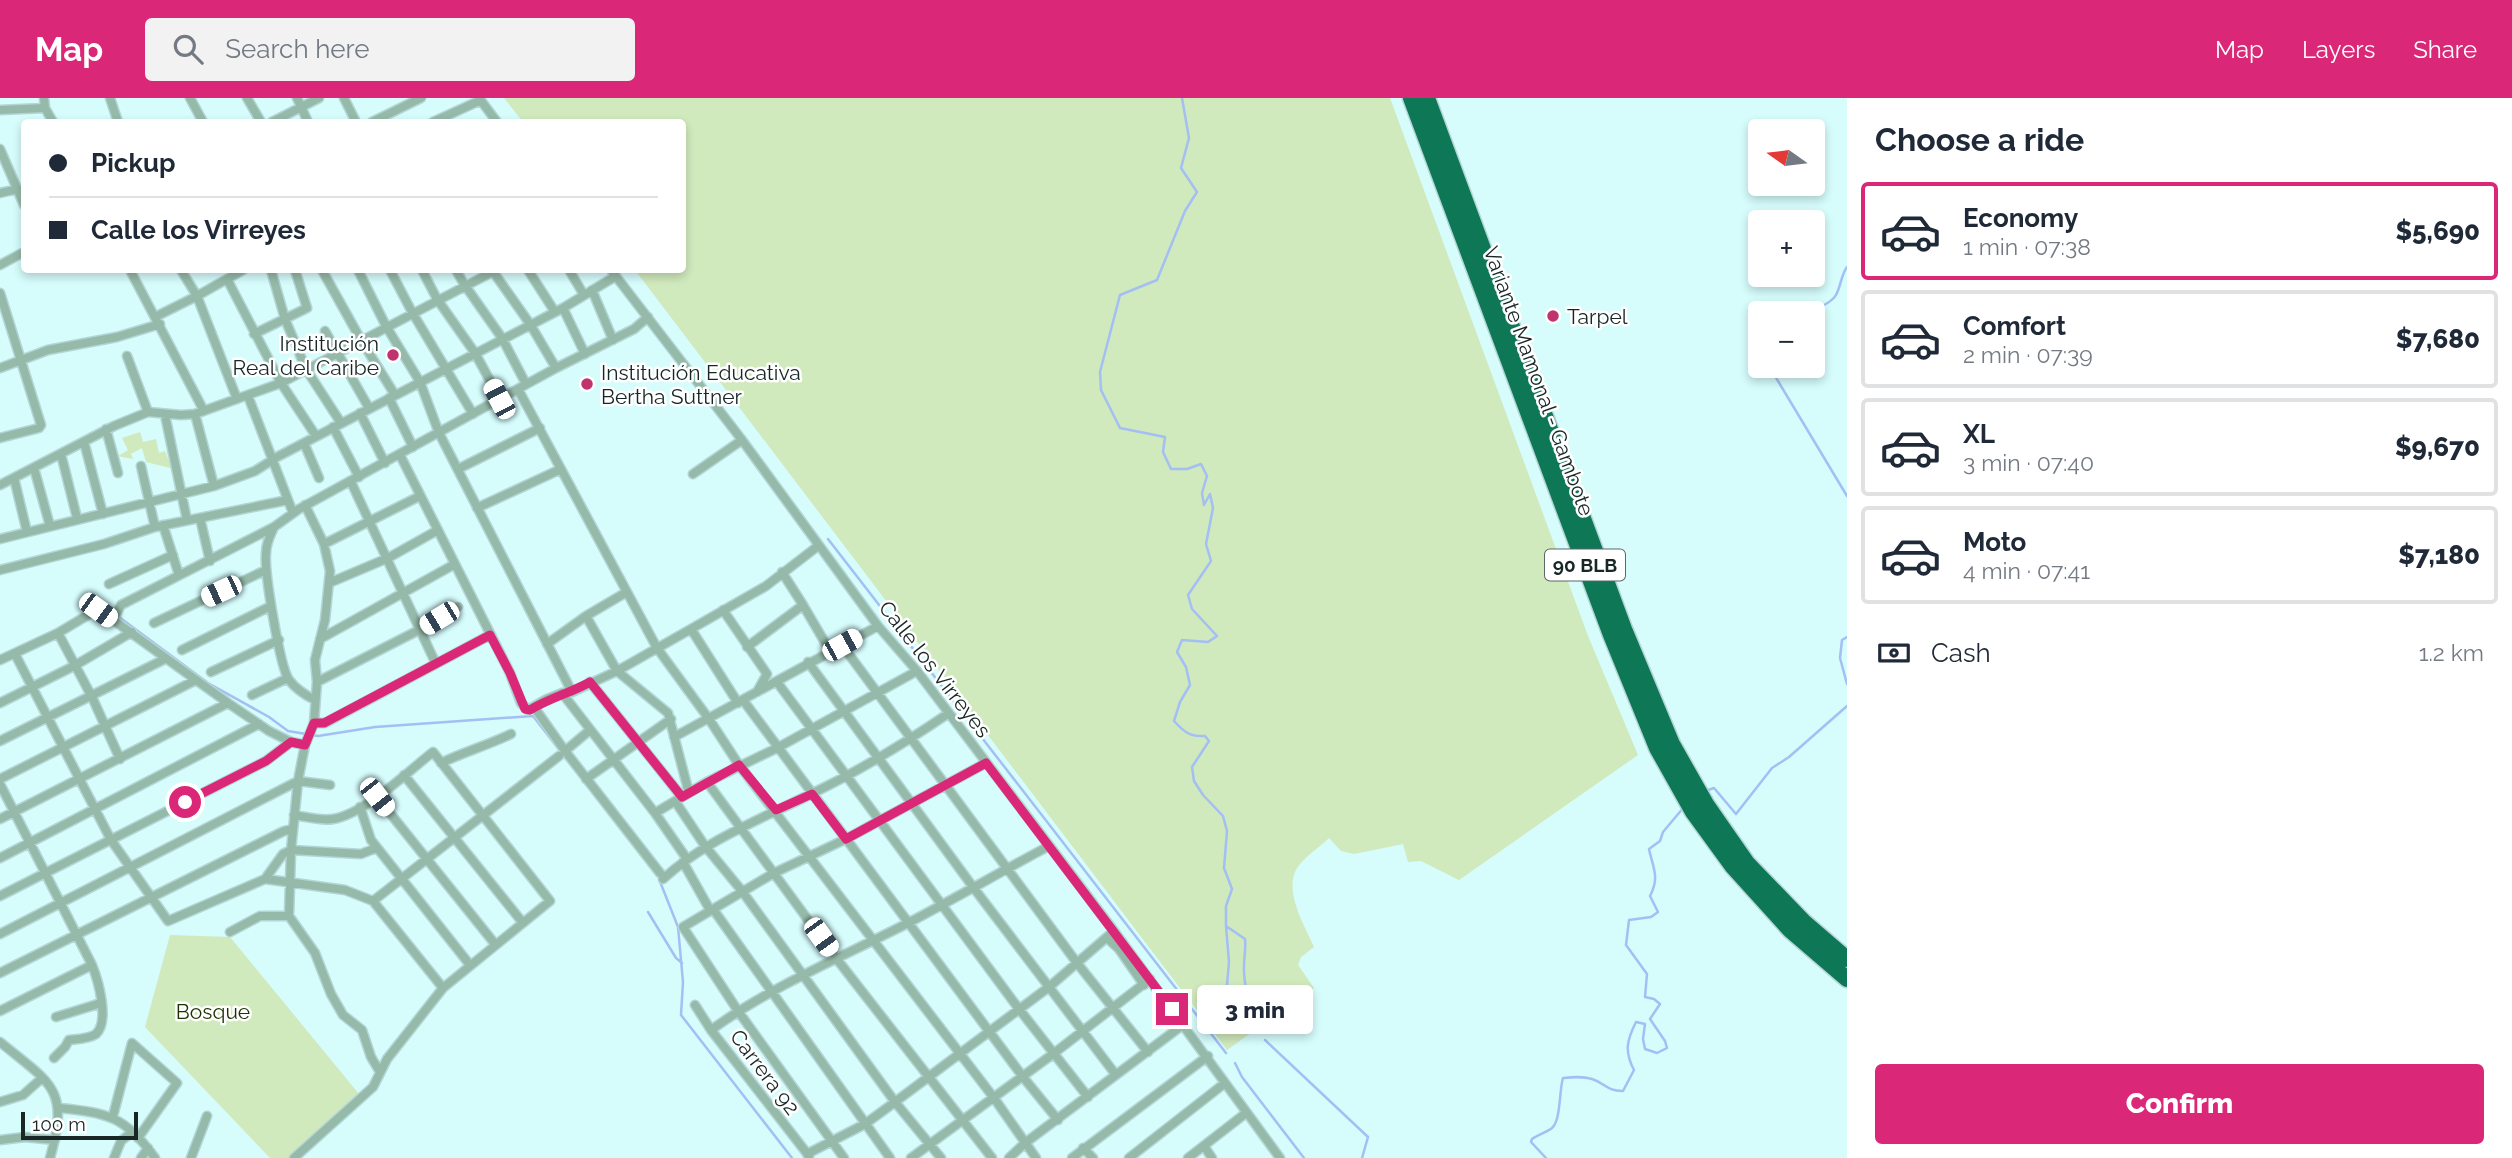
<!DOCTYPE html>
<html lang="en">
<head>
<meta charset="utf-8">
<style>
  :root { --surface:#fff; --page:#f2f2f3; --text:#1f2937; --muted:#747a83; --line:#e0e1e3; --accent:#db2777 }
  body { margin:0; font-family:Raleway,sans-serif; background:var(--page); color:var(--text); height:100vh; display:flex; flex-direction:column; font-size:26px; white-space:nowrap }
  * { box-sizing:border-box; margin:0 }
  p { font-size:23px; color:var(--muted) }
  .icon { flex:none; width:38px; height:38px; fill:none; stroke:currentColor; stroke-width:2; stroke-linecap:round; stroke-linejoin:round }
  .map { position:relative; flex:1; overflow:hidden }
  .drawer { display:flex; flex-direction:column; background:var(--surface); width:665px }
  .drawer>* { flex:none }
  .banner { position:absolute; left:21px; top:21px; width:665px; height:154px; border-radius:7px; box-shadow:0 4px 10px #0003; display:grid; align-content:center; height:154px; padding:0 28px; background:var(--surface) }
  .needle { width:46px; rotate:284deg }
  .tools { position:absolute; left:1748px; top:21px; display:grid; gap:14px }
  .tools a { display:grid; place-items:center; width:77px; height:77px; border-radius:7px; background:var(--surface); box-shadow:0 4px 10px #0003; font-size:35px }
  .scale { position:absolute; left:21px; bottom:18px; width:117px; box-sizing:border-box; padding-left:7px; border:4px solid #182626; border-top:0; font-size:19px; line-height:24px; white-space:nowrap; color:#182626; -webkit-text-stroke:5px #fff; paint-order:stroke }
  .end { position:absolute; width:32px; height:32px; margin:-16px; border:9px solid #db2777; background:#fff; box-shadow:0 0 0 4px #fff }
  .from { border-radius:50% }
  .bubble { position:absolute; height:49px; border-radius:7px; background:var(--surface); box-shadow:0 4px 10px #0003; font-size:23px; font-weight:800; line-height:49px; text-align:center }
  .car { position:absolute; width:21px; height:42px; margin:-21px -10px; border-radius:9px; box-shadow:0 0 5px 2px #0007; background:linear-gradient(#fff 24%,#345 0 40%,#fff 0 76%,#345 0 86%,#fff 0) }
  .banner b { display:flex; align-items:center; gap:24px; height:66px; font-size:26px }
  .banner b+b { border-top:2px solid var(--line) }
  .banner i { width:18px; height:18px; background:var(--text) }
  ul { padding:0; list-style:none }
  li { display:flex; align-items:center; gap:21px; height:98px; margin:0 14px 10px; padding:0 14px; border:4px solid var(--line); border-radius:7px }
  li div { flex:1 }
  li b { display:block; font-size:26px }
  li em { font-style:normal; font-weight:800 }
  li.active { border-color:var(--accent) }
  li>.icon { width:63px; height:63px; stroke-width:1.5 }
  h2 { padding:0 28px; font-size:32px; line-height:84px }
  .pay { display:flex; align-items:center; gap:18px; height:77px; padding:0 28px; font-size:26px }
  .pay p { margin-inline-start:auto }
  .action { display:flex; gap:14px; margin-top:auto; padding:14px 28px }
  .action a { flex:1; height:80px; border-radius:7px; background:var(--accent); color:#fff; font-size:28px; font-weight:800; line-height:80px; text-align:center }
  header { display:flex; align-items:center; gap:42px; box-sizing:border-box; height:98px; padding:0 35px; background:var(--accent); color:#fff }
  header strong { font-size:33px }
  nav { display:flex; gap:38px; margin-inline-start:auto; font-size:24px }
  .search { width:490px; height:63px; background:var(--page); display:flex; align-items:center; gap:18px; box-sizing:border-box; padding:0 24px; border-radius:7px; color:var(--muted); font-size:26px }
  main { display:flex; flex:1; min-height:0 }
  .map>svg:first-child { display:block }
  .green { fill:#d0e9bd }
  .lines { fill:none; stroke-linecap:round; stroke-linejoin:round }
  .stream { stroke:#a3bff4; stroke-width:2.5 }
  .street-casing { stroke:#b4d5d5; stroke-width:11 }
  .highway-casing { stroke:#b4d5d5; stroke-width:19 }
  .street { stroke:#96baa9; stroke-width:8 }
  .highway { stroke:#0d7756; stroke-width:16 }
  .route { stroke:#db2777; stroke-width:9 }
  .poi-dot { fill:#bf346c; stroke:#fff; stroke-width:2.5 }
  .labels { text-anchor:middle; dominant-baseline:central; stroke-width:5; stroke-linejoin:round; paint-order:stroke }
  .shield { fill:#fff; stroke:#5d6767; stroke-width:2 }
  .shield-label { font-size:19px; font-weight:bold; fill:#182626 }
  .poi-label { font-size:21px; fill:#182626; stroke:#fff; text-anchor:start }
  .street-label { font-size:21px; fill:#182626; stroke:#fff }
  .park-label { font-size:21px; fill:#1c3301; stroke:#fff }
</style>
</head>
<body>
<header>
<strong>Map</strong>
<div class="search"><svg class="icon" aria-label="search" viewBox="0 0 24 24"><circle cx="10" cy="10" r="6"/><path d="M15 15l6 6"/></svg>Search here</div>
<nav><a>Map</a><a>Layers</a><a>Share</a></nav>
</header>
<main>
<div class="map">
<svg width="1847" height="1060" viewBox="0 0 1847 1060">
  <rect width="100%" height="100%" fill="#d6fcfc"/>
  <path class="green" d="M504,0H1390L1588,538L1638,657L1459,782L1421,763L1408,764L1403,746L1354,756L1341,753L1329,740C1320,749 1304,759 1297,770C1283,793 1305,828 1314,849L1301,859L1298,867L1314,890L1227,952L635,172H682V24H523Z
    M140,334L143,344L156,341L159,355L165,353L171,368L176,367L178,372L146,364L142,350L131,356L133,361L118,358L128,352L122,340Z
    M170,837L230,839L359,996L289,1060H270L145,929Z"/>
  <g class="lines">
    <path class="stream" d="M1182,0L1189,40L1181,70L1197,94L1185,113L1157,182L1120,197L1100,274L1101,292L1120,330L1165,339L1163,354L1171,371H1187L1201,366L1207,378L1202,395L1204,407L1210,396L1213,410L1206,446L1211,463L1188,497L1192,511L1217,538L1208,544L1182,542L1177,554L1186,569L1190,587L1180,604L1174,623C1184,634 1190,639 1205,638L1209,643L1192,669L1194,683L1203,697L1223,718L1227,733L1224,770L1232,791L1226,808V828L1245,841C1246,851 1244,859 1244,869C1243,889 1252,911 1257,930
      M1812,215C1819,208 1831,206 1836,197C1841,188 1841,177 1847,169
      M1769,268L1847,398
      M828,441L1226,955
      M119,519L208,585L269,619L288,633L318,638L375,629L533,618L561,654
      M1847,539L1842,542L1840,560L1847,586
      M1708,692L1714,690L1736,716L1772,670L1789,659L1847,608
      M659,781L678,829L683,884L681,917L792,1060
      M648,814L676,860L682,865
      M1212,936L1225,910L1229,864L1226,828
      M1265,942L1368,1039L1362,1060
      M1235,965L1242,979L1304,1060
      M1546,1060L1531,1044L1532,1041C1538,1037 1547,1034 1552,1030C1561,1022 1559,993 1563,980C1573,979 1582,978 1592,981C1605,985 1606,993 1623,993L1634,972C1624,953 1627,942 1636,924L1645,926L1643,941L1645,951L1657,955L1667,950L1665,943L1650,921L1660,906L1654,901L1645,899L1647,876L1626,847L1629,822L1651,819L1658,814L1650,798C1660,779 1653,770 1649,751L1660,743L1663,734L1684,709"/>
    <g class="street-casing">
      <path id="street" d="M44,0L45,10L53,24
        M110,0L118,24
        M190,0L203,24
        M247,0L261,24
        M297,0L308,24
        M344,0L356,24
        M479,0L497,24
        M0,12L45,10
        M272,24L319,0
        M372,24L421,0
        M433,24L481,2
        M0,51L24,107
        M0,95L18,91
        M0,167L24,154
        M130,172L204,313
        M181,172L197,198L237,301
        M271,172L285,221L306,271L341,325
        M322,172L361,242L395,297
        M358,172L386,228L420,284L439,335L572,594
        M390,172L412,214L473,316
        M422,172L437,201L475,255L500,301
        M456,172L464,186L502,240L526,286
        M492,172L530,226L556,270
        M528,172L555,214
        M569,172L584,197
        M611,172L742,342L878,528L917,573L1114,833L1280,1060
        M227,181L281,285L316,338
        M592,192L613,242
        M0,195L41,327L39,330L0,340
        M563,210L585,256
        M155,219L197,198L243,172
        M325,233L369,310
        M254,236L307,210L295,172
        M127,258L148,314
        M0,270L48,252L117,239L160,226
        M518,291L657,550L709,621L739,667L994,1000L1036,1060
        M248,298L293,415
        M389,300L413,349
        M360,315L385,365
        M195,316L214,388
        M165,317L187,422
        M333,329L359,379
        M106,331L118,375
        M84,344L103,416
        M304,345L319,380
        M61,356L77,420
        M400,357L510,575L521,605L528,612L547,601L562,595L572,594L617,573L691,531L766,488L818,448
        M141,368L155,429
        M34,370L50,428
        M458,371L540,330
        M693,376L742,342
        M14,380L27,434
        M351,384L436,566
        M0,387L114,328L148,314L181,317L195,316L281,285L496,172
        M305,407L324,446L330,473L325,522L315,562L317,584L314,625L305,647L298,683L291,752L289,818L315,855L331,896L343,917L362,932L371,959L380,974
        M477,410L561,371
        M200,420L210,463
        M163,427L179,477
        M274,429C270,438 266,445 266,455C264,474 280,569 289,582C296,591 305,597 315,602
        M0,441L214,388L255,373L277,359L563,210L616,178
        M324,446L420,398
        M0,472L104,446L155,429L288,402
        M329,485L388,460L438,432
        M109,486L173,457
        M803,507L830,553
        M723,512L767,576L757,594
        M586,518L617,573L668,615L689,695
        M113,522L121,507L274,429L299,411L556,270L634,231L648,219
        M154,525L266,472
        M691,531L738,605
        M58,535L92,599L120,661
        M320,541L455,466
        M547,546L586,518L625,495
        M842,547L1077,865L1148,954
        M747,549L803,507L782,474
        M182,552L271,508
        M15,556L111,742L168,823L265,781L283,756L291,752L361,756L376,750
        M0,562L58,535L98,511L228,605L269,633L291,644
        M808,564L973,789L1116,977
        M211,574L279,542
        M317,584L421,531L458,509
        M590,584L682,699
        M777,584L1019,911L1088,999
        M562,595L655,715L687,761
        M252,597L288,580
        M743,602L1023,979L1058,1022
        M0,605L74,568L132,534
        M534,609L565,653L660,775L665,779
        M314,625H325L490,537
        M674,639L878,528
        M0,643L165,561
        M565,653L590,632
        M441,665C464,654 488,647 511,636
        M404,677L523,825
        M0,681L196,582
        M586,681L671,621
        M707,684L836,860L992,1060
        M0,686L92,867C98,882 110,923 96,936C89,941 77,941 69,942L65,949L54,960
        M377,699L495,846
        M675,703L705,748L742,793L895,1004L941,1060
        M360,709L371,742L470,867
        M655,715L707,684L777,650L917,573
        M294,717C306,719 321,723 333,721C366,715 406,675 433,654L550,803L443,890L387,961L373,989L294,1060
        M0,721L228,605
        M0,760L259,626
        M683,764L710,812
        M265,781L345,792L373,803L443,890
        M663,781C706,742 759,722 811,696C859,673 905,645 949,615
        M0,798L266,663L291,644L305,647
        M373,803L559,658
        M713,811L890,1060
        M230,834L260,818H289
        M0,836L298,683L330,687
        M1107,840L1119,851L1144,887
        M0,875L284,733L293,731
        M695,907L711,932L809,1058
        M0,913L92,867
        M56,919L101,905
        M711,932C772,888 842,859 908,825C956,800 1002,773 1049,748
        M0,944C51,986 70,990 50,1060
        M0,1004L23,997L42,980
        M59,1010C108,1015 125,1018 155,1060
        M113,1018L132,945L177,985L138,1040
        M0,1042L25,1039L55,1042
        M1204,1048L1212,1060
        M1083,1050L1093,1060
        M807,1056L865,1026L895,1004L1049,889L1114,833
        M114,1060L121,1043L132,1034
        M141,1060L148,1050
        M191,1060L207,1018
        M844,1060L738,913L683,829L774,775L846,741L986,665
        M911,1060L1053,956L1150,881
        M1009,1060L1025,1045L1184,926
        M1072,1060L1208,958
        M1129,1060L1225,985
        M1188,1060L1246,1015"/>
    </g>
    <g class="highway-casing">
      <path id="highway" d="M1411,0L1611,537L1657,650L1693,714L1733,769L1790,832L1847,881
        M1427,0L1624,531L1672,646L1706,706L1747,765L1804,824L1847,861"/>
    </g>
    <use href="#street" class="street"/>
    <use href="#highway" class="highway"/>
  </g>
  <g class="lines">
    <path class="route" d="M185,704L266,663L291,644L305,647L314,625H324L490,537L510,575L525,611L530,612C550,600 570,595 590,584L682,699L739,667L776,712L812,696L846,741L986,665L1172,911"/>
  </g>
  <g class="poi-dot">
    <circle cx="1553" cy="218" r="7"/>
    <circle cx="393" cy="257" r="7"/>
    <circle cx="587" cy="286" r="7"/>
  </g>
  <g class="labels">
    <rect class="shield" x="1545" y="451.5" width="80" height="31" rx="5"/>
    <g class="shield-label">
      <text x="1585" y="467">90 BLB</text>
    </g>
    <g class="poi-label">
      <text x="1567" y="218">Tarpel</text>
      <text x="379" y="245" text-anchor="end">Institución<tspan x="379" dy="24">Real del Caribe</tspan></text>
      <text x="601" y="274">Institución Educativa<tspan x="601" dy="24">Bertha Suttner</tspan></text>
    </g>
    <g class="street-label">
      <text transform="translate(1539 283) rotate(70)">Variante Mamonal - Gambote</text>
      <text transform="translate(935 571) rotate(52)">Calle los Virreyes</text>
      <text transform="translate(765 974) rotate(53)">Carrera 92</text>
    </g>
    <g class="park-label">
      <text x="213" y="913">Bosque</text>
    </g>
  </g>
</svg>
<div class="tools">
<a><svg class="needle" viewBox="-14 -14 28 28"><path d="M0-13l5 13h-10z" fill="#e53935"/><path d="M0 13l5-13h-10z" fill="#747a83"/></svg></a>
<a>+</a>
<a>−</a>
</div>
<div class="scale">100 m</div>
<i class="end from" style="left:185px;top:704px"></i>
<i class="end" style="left:1172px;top:911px"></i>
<div class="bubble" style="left:1197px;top:887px;width:116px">3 min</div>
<i class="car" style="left:499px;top:301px;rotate:332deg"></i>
<i class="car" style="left:221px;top:493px;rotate:245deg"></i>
<i class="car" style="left:98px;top:512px;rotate:126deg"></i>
<i class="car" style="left:439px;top:520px;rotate:239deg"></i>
<i class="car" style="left:842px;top:547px;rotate:61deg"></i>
<i class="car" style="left:377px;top:699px;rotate:142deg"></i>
<i class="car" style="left:821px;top:839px;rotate:144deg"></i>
<div class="banner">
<b><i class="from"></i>Pickup</b>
<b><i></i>Calle los Virreyes</b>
</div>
</div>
<section class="drawer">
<h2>Choose a ride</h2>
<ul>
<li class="active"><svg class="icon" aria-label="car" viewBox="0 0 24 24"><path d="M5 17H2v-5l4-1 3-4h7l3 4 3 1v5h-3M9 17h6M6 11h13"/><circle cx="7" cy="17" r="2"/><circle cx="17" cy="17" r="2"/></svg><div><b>Economy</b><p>1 min · 07:38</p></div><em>$5,690</em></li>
<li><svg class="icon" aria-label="car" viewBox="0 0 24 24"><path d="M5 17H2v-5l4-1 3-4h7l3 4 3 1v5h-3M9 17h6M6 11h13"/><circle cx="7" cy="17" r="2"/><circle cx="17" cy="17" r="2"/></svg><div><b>Comfort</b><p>2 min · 07:39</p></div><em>$7,680</em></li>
<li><svg class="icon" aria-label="car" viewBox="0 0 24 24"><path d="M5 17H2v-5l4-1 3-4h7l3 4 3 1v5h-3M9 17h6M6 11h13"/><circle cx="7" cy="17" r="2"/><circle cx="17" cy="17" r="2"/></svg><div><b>XL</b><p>3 min · 07:40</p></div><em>$9,670</em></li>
<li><svg class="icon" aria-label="car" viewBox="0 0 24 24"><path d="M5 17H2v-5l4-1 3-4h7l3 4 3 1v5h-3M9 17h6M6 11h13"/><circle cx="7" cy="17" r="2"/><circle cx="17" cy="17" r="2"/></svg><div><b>Moto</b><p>4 min · 07:41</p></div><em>$7,180</em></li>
</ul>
<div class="pay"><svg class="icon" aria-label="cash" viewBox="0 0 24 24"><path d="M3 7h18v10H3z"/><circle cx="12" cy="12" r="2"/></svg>Cash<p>1.2 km</p></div>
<div class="action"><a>Confirm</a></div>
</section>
</main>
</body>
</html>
